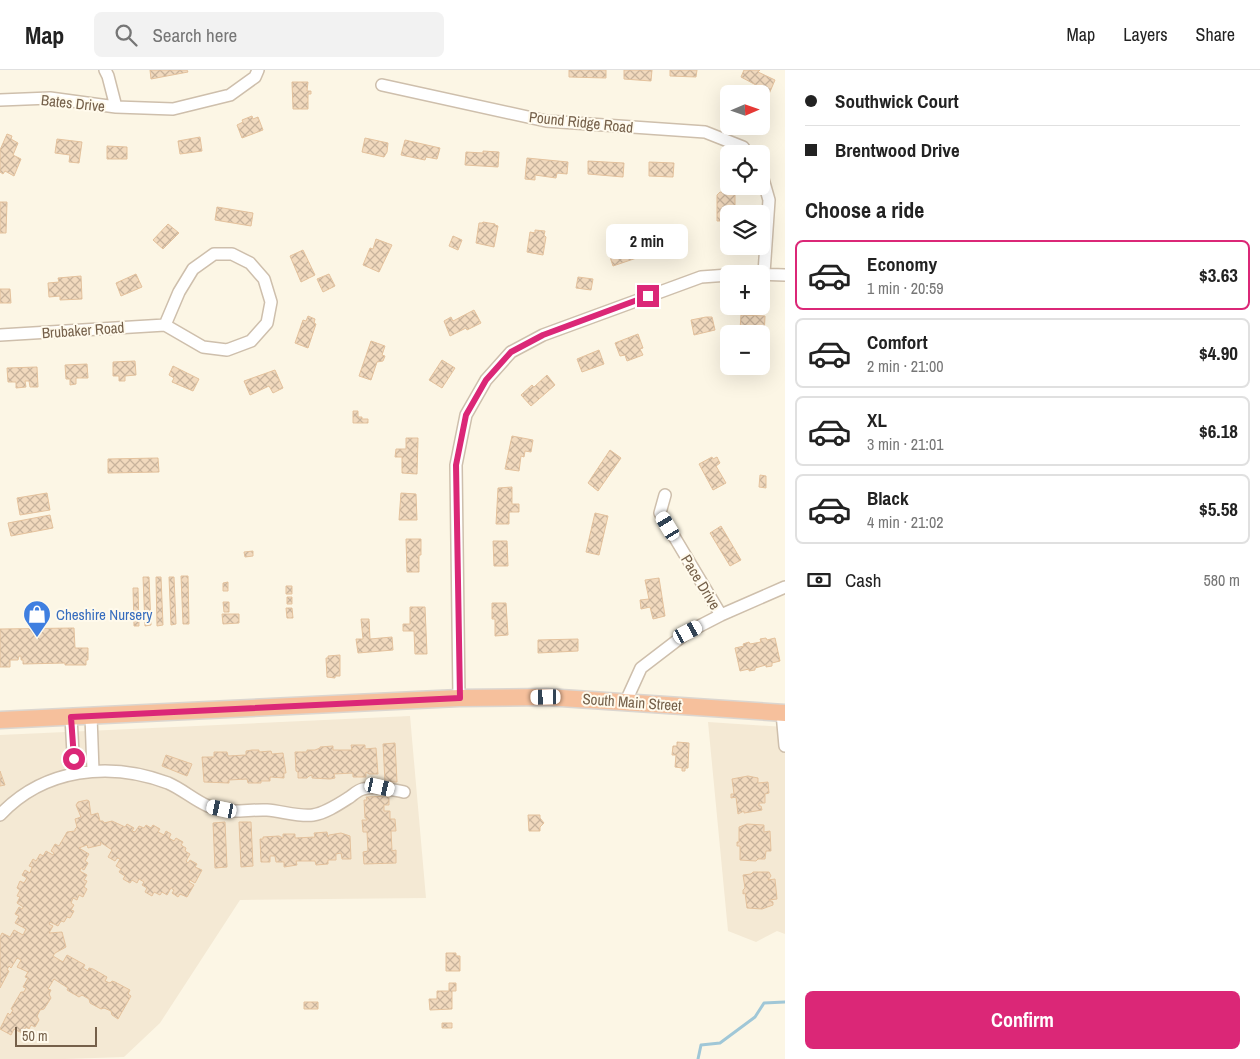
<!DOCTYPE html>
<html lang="en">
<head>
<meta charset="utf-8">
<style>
  :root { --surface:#fff; --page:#f2f2f2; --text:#222; --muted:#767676; --line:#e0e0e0; --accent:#db2777 }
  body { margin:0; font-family:"Archivo Narrow",sans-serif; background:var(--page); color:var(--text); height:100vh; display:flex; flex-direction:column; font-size:19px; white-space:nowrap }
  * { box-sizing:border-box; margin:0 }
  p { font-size:16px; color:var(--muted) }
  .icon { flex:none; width:28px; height:28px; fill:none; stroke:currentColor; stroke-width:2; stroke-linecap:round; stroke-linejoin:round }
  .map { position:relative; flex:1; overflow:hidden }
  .details { display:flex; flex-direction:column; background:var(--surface); width:475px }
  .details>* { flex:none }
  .top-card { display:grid; align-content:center; height:110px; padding:0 20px; background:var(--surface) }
  .needle { width:32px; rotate:88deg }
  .controls { position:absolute; left:720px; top:15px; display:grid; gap:10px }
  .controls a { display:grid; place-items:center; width:50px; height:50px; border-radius:8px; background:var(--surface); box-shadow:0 5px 20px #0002; font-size:25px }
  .scale { position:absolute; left:15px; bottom:12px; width:82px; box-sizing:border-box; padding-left:5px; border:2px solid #75604a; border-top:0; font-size:14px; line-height:18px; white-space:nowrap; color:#75604a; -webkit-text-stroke:4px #fffaec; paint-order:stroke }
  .end { position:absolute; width:22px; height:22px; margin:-11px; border:6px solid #db2777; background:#fff; box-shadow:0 0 0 2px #fff }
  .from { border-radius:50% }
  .bubble { position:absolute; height:35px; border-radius:8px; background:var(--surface); box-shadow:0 5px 20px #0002; font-size:16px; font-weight:700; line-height:35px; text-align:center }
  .car { position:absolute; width:15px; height:30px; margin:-15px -8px; border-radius:6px; box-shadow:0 0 4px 1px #0007; background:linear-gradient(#fff 24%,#345 0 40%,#fff 0 76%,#345 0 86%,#fff 0) }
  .top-card b { display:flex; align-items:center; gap:18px; height:48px; font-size:19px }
  .top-card b+b { border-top:1px solid var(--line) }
  .top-card i { width:12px; height:12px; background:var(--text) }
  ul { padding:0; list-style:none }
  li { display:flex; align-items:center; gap:15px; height:70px; margin:0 10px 8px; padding:0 10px; border:2px solid var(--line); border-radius:8px }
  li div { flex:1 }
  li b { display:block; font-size:19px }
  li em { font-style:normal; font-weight:700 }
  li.active { border-color:var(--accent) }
  li>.icon { width:45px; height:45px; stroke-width:1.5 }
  h2 { padding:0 20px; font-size:22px; line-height:60px }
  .pay { display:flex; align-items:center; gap:12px; height:55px; padding:0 20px; font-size:19px }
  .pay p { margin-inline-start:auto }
  .action { display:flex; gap:10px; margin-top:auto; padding:10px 20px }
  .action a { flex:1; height:58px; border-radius:8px; background:var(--accent); color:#fff; font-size:20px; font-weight:700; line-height:58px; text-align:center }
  header { display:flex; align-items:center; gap:30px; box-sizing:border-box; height:70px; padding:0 25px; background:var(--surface); border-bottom:1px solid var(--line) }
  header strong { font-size:24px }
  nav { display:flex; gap:28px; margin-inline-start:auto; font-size:18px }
  .search { width:350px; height:45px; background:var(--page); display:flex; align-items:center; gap:12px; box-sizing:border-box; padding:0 18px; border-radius:8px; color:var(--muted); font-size:19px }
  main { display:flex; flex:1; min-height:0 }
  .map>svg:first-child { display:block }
  .residential { fill:#f4e9d4 }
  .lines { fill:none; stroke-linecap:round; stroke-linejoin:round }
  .stream { stroke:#a0c7d7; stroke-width:3 }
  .building { fill:url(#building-cross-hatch); stroke:#e4c29d }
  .minor-casing { stroke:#cebfac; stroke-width:14 }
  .highway-casing { stroke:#dbd6d0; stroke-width:19 }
  .minor { stroke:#fff; stroke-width:11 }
  .highway { stroke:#f6c09c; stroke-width:16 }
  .route { stroke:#db2777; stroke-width:6 }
  .labels { text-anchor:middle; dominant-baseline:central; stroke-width:4; stroke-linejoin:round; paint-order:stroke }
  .street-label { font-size:15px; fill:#75604a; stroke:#fffaec }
  .shop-label { font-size:15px; fill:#366cbe; stroke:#fffaec; text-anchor:start }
</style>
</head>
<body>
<header>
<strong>Map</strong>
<div class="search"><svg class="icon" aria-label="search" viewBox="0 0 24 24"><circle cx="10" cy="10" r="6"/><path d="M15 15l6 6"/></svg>Search here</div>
<nav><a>Map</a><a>Layers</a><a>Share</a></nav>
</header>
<main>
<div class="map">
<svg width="785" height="989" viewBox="0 0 785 989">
  <defs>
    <pattern id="building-cross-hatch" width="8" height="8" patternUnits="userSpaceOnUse" patternTransform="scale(1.25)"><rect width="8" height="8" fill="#f1d9bd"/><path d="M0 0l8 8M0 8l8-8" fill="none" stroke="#c8b39c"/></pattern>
  </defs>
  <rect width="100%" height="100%" fill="#fcf6e5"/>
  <path class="residential" d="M410,646L426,828L240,830L160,953L124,987L65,989H0V665Z
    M708,652L785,657V864L777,861L756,872L728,861Z"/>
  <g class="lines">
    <path class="stream" d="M698,989L701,975L720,973L755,947L764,933L785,932"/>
  </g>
  <path class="building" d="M150,0H187L188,2L151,9Z
    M569,0H606V8L569,7Z
    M624,0H652L651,11L624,9Z
    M670,0H697L696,7L670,6Z
    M744,0H760L758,2L775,10L769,24L755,17L756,15L741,7Z
    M292,12H308L307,21H311V24H308V39H293Z
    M252,46L253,49L258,47L263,60L242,68L237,55L243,52L242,50Z
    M7,64L12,66L11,69L18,73L13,85L21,89L14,106L5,101L3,104L0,102V80Z
    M200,67L202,81L180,84L178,71Z
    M365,68L388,73L387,82L384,87L362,82Z
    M57,69L82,72L79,93L69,92L70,85L55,83Z
    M405,70L440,78L437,89L426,87L425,90L401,85Z
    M107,76L127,77V89H107Z
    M483,81L499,82L498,97L465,95L466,82L483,83Z
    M527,88L568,92L567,104L557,103L556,108L535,105V110L525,109Z
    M588,91L624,93L623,107L588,104Z
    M649,92L674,93L673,107L649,106Z
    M720,122L735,124V144H729V151H717V125Z
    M0,132H7L6,163H0Z
    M217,137L253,143L251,156L215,150Z
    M483,152L495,154V155L498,156L494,177L476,173L479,153H482Z
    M168,154L179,163L163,179L153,170Z
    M535,160L545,161L544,165L546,167L543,185L527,182L530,162L535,163Z
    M651,165L653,166L657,181L613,196L608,181L648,168L647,166Z
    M453,166L462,170L458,180L449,176Z
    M376,169L392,175L379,202L363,195L370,178L373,179Z
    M303,180L315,205L301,212L290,186Z
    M136,204L142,217L121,226L116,213Z
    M329,204L335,216L323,222L317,209Z
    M81,206L82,229L60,230V226L49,227L48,213L59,212L58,208Z
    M578,207L593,209L591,220L576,218Z
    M0,219H10L11,233H0Z
    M474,240L481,253L467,260L466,258L450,266L444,251L451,247L453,251Z
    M741,245L765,246L764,266H761V264H756V260H740Z
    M308,246L315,249L314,253L316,254L308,278L295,273L303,250L306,251Z
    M706,247H712L715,260L694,265L691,250Z
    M638,264L643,278L640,279L643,285L627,291L625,285L620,286L615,273Z
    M371,271L385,276L382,285L385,286L383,291L377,292L371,310L359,306Z
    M599,280L604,294L582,302L577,289Z
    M442,290L455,298L442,318L429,310Z
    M135,291L136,305L125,306V311H119V306H113V292Z
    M87,294L88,308H76V314L70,315V309H66L65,295Z
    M173,296L199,309L193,321L172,312L174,308L169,305Z
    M37,297L38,317H30L29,311H25L26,317L16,318V312H8L7,298Z
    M275,300L283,318L273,323L269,316L250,325L244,311Z
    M547,305L555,315L531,336L521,325L532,315L534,317Z
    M353,341H358V347H362V349H368V353H353Z
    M512,366L533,370L531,382L525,381L524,387L521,386L519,401L505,399Z
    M406,368H418L417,404L402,403V387H395L396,379H406Z
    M610,380L621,388L598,421L588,413Z
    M712,387L713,389L717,387L720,393L716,396L726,413L713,420L699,394Z
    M158,388L159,402L108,403V389Z
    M760,405L766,406V418L759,417Z
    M512,417V434H519V442H509V454H496L498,418Z
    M47,423L50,440L20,445L17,428Z
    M401,423L416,424L417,450H399Z
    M595,443L608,446L599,485L586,482Z
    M50,445L53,458L11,466L8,453Z
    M721,456L741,490L730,496L710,463Z
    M406,469H421V485H419V502H407Z
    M493,471H507L508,496H494Z
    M253,481V486L245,487L244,482Z
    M181,506H188L189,554H183Z
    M143,507H149L151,555L145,556Z
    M156,507H161L163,555L157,556Z
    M169,507H174L176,554L171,555Z
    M659,508L665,546L653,549L650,537L641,539L640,530L649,529L645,510Z
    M228,512V521H223V513Z
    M286,516H292V524H286Z
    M133,518H138L139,556H134Z
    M287,527H292V534H287Z
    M223,532H229V542H224Z
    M492,533H506L508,565L495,566V549H492Z
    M410,537H425L427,584H415L414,561H403V554H410Z
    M286,538H292L293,548H287Z
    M222,544H239V553L223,554Z
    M361,549H369L370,569L392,567L393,580L358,583L356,569H363Z
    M74,558L75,578H88V590H86V595H65V593L23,594V590H21V586H19L18,590H10V597H0V559Z
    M766,568L767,570L775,568L780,591L772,593V596L766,597V595L755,598V600L749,601V599L740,601L735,578L744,576L743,574L749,572L750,574L761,572L760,569Z
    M578,569V581L538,583V570Z
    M340,585V606H335V608L327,607L326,588H328V586Z
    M677,672L689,673L688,698H685V701H682V698L675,697L676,685H672L673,676H677Z
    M395,673L397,712H385L383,674Z
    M351,675H365V679L376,678L378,704H369L366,702V707H353V703L334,704L335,708L330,709L312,708V705L309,706L307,708H298V702L296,701L295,682H307V680H315L320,678V677L333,676V680H352Z
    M252,680H259V682L271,681L272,684L283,683L286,703H284V708L270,707V711H261V713H248L247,709L229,710V713L204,712L202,687H214V682H227L228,686L246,685V681Z
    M166,685L192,694L187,706L162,696Z
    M0,701L5,715L0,716Z
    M748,706L758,708V713L768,712L769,723L765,724V733H759V736H761L762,740L744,743V741L738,744L736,727L731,728V724H734L732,709Z
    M389,726V735H384V741H390V749H395L396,761H391L392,781L396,780V793L364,794L363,782L368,781L367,762H363L362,750H367V748H365L364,730H367L366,727Z
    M87,730L89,731L91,745L98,743L100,751H103L104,753L112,751L125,757L127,754L134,758L132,761L135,762L139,756L144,758L146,755L151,758L153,755L160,759L158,762L164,765L166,761L171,764L169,768L174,771L176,768L183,772L181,775L186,778L185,781L190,784L186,791L188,793L190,790L197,794L195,797L202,800L195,813L190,810L189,812L194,815L187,827L180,824L178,827L172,823L174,820L171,818L167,825L162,822L160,825L154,822L152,826L145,822L147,818L142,815L144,812L139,809L137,813L132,810L130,813L123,809L125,806L119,802L121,799L116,796L120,789L117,788L115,791L108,787L112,780L100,772L101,775L88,778L87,775L79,778L89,784L85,791L88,793L84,800L81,798L80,801L87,805L84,810L87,811L84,817L87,819L83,827L79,825L77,830L73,828L71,833L74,835L71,840L74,841L70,848L67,847L64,852L61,851L58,856L50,852L49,854L53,856L49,863L62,862L66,877L55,883L53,886L63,892L67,885L85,895L83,898L88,901L89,898L93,899L107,907L105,911L110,913L112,911L115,912L130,920L128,924L131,926L118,949L112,945L111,941L104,938L101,939L90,933L89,929L82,925L79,927L67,920L68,918L54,909L48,919L51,920L49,924L51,928L44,939L40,940L37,946L39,950L35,957L31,955L29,959L26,957L22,963L14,959L11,965L0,959L8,943L10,945L13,940L11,939L21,922H24L26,918L23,917L28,908L25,907L28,902L17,897L21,890L17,888L11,898L9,896L7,900L9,901L0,918V867L2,863L10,867L14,860L23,865L26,859L15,853L19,846L15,844L19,837L22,839L23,837L17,833L20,827L17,826L20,820L17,818L20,811L24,813L27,808L22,805L25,800L30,803L32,797L29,796L33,789L36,791L40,784L43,786L46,781L53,785L54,783L51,781L55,774L59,776L67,762L75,761V759L77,757L75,749L81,747L76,735L78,732Z
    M528,745H540V748L544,753L540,757V761H529Z
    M225,752L227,797L215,798L213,753Z
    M239,752H251L253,796L241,797Z
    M747,754L764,755V762L770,761L771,781H766L765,789H758L756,791L740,790V776H737V772H739V757Z
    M327,762L328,767L329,765L341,763L350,766L351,789H342L341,783L336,784V790H328V794L316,795L315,791H296L297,795L284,797V792H276L275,786H270V792H261L260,769H263V767L279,766L283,768V764H295V768L315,767L314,763Z
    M753,802H769L771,806L768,810L775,809L777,829L769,830L773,832V835L762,839L747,838L745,823L743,824V820L745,818L743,805L751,804Z
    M446,883H456V886H460V901H446Z
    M449,913H456V921H452V939L430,940L429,929H437V921H449Z
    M304,932H318V939H304Z
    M442,953H452V958H442Z"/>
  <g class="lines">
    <g class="minor-casing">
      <path id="minor" d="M105,0L108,6L116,37
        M382,15L546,51L705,62L743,77L748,84
        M0,30L50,28L116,37L173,39L230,25L255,7L258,0
        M761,102L769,130L764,203
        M214,184H232L250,193L264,209L271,232L267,253L251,271L227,280L203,277L165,255L179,222L193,199Z
        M758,204L785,205
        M0,265L165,255
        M665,425L660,443L721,545
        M459,628L456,395L466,345L486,310L511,282L543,265L701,207L729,205
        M626,631L641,598L688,562L721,545L785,517
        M782,643L785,676
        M91,646L93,701
        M71,647L74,702
        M0,745C44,698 110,691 168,713C182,719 194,730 208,736C227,745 247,739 267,740C281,741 300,747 313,745C326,743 339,734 350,727C354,724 358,720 363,719C377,715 391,720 404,722"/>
    </g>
    <g class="highway-casing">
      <path id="highway" d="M0,650L459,628L546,627L785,643"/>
    </g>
    <use href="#minor" class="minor"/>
    <use href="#highway" class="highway"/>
  </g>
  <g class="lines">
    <path class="route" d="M74,689L71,647L460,628L456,395L466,345L486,310L511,282L543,265L648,226"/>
  </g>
  <defs>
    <g id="shop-pin" transform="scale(1.4375)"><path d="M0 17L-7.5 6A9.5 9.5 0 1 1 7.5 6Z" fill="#3f7fe0" stroke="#fffaec"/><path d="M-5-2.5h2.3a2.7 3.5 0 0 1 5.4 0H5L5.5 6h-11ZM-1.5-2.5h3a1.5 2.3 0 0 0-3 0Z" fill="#fff"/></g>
  </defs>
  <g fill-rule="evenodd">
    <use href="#shop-pin" x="37" y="544"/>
  </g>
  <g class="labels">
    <g class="street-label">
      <text transform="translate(73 33) rotate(6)">Bates Drive</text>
      <text transform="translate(581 52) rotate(6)">Pound Ridge Road</text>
      <text transform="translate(83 260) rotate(-4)">Brubaker Road</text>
      <text transform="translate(701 512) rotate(59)">Pace Drive</text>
      <text transform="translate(632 632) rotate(4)">South Main Street</text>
    </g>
    <g class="shop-label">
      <text x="56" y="544">Cheshire Nursery</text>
    </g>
  </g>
</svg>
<div class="controls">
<a><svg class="needle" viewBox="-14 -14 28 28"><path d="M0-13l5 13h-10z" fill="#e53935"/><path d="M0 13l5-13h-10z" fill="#767676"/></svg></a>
<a><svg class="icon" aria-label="locate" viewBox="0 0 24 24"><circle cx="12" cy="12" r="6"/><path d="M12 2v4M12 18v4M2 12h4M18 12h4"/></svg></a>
<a><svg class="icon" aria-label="layers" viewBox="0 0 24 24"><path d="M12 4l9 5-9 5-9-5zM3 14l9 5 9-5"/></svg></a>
<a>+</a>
<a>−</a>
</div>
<div class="scale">50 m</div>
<i class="end from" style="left:74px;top:689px"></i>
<i class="end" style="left:648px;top:226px"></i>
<div class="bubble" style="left:606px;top:154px;width:82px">2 min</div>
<i class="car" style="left:668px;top:456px;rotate:329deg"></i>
<i class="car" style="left:688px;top:562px;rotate:62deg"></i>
<i class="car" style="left:546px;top:627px;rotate:269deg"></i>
<i class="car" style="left:380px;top:717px;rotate:103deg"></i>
<i class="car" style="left:222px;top:739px;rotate:282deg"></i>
</div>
<section class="details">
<div class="top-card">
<b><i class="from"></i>Southwick Court</b>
<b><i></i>Brentwood Drive</b>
</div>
<h2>Choose a ride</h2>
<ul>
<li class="active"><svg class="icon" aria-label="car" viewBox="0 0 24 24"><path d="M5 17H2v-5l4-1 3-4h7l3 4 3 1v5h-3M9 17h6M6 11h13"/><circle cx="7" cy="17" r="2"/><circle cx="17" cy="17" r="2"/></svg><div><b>Economy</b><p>1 min · 20:59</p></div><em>$3.63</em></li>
<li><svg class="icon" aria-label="car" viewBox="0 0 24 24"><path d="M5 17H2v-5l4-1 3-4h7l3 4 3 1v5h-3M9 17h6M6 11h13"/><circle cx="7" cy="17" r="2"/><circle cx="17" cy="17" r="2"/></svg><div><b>Comfort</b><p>2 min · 21:00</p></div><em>$4.90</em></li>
<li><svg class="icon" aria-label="car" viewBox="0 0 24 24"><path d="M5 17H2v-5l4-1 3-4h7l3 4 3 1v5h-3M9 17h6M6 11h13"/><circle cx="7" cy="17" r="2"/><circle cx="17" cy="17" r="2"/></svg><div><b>XL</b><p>3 min · 21:01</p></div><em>$6.18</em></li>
<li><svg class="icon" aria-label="car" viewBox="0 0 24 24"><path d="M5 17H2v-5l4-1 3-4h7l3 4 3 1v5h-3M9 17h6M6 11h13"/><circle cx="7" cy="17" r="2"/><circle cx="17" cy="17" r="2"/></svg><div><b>Black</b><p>4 min · 21:02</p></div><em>$5.58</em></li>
</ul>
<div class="pay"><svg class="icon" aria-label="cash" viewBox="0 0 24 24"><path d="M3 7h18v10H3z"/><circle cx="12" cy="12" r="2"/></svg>Cash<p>580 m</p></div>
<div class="action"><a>Confirm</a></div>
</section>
</main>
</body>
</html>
